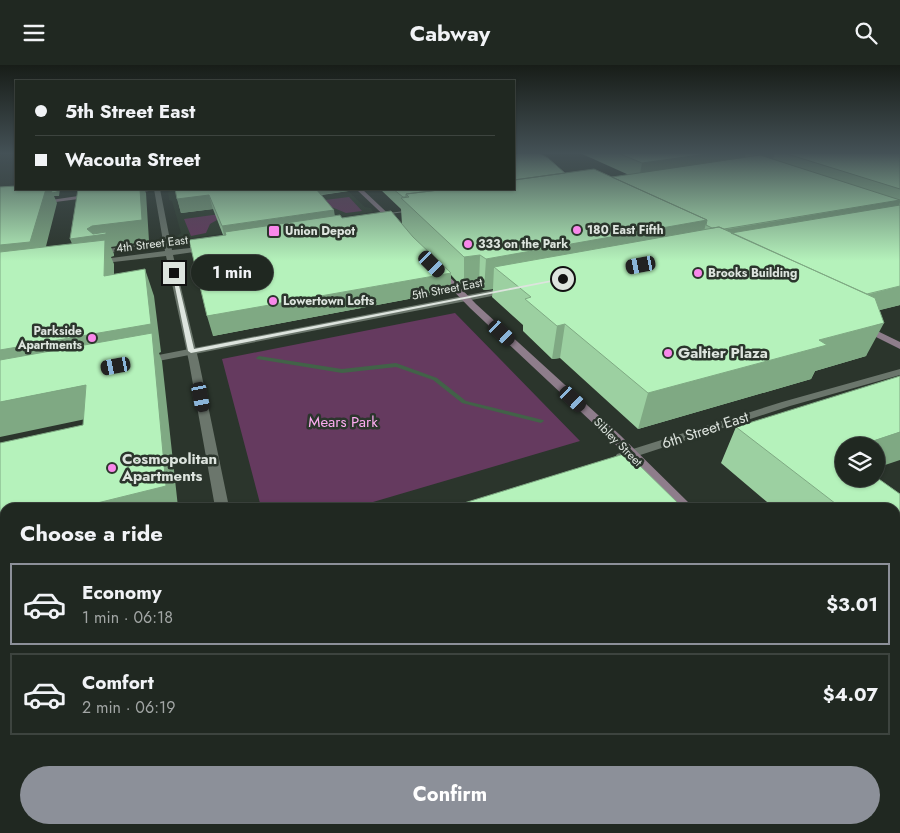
<!DOCTYPE html>
<html lang="en">
<head>
<meta charset="utf-8">
<style>
  :root { --surface:#202821; --page:#2d342e; --text:#f1f3f6; --muted:#a2a6a5; --line:#3d443f; --accent:#8c9099 }
  body { margin:0; font-family:Jost,sans-serif; background:var(--page); color:var(--text); height:100vh; display:flex; flex-direction:column; font-size:19px; white-space:nowrap }
  * { box-sizing:border-box; margin:0 }
  p { font-size:16px; color:var(--muted) }
  .icon { flex:none; width:28px; height:28px; fill:none; stroke:currentColor; stroke-width:2; stroke-linecap:round; stroke-linejoin:round }
  .map { position:relative; flex:1; overflow:hidden }
  .drawer { position:absolute; left:0px; top:438px; width:900px; height:331px; display:flex; flex-direction:column; background:var(--surface); border-radius:15px 15px 0 0; box-shadow:0 1px 4px #0004,0 0 0 1px var(--line) }
  .drawer>* { flex:none }
  .guide { position:absolute; left:15px; top:15px; width:500px; height:110px; border-radius:0px; box-shadow:0 1px 4px #0004,0 0 0 1px var(--line); display:grid; align-content:center; height:110px; padding:0 20px; background:var(--surface) }
  .buttons { position:absolute; left:835px; top:372px; display:grid; gap:10px }
  .buttons a { display:grid; place-items:center; width:50px; height:50px; border-radius:50%; background:var(--surface); box-shadow:0 1px 4px #0004,0 0 0 1px var(--line); font-size:25px }
  .end { position:absolute; width:22px; height:22px; margin:-11px; border:6px solid #dde4de; background:#111; box-shadow:0 0 0 2px #111 }
  .from { border-radius:50% }
  .bubble { position:absolute; height:35px; border-radius:18px; background:var(--surface); box-shadow:0 1px 4px #0004,0 0 0 1px var(--line); font-size:16px; font-weight:700; line-height:35px; text-align:center }
  .car { position:absolute; width:15px; height:30px; margin:-15px -8px; border-radius:6px; box-shadow:0 0 4px 1px #0007; background:linear-gradient(#222 24%,#8ab4d8 0 40%,#222 0 76%,#8ab4d8 0 86%,#222 0) }
  .guide b { display:flex; align-items:center; gap:18px; height:48px; font-size:19px }
  .guide b+b { border-top:1px solid var(--line) }
  .guide i { width:12px; height:12px; background:var(--text) }
  ul { padding:0; list-style:none }
  li { display:flex; align-items:center; gap:15px; height:82px; margin:0 10px 8px; padding:0 10px; border:2px solid var(--line); border-radius:0px }
  li div { flex:1 }
  li b { display:block; font-size:19px }
  li em { font-style:normal; font-weight:700 }
  li.on { border-color:var(--accent) }
  li>.icon { width:45px; height:45px; stroke-width:1.5 }
  h2 { padding:0 20px; font-size:22px; line-height:60px }
  .primary-button { display:flex; gap:10px; margin-top:auto; padding:10px 20px }
  .primary-button a { flex:1; height:58px; border-radius:30px; background:var(--accent); color:#fff; font-size:20px; font-weight:700; line-height:58px; text-align:center }
  header { display:flex; justify-content:space-between; align-items:center; height:65px; padding:0 20px; background:var(--surface); font-size:22px; font-weight:700 }
  .map>svg:first-child { display:block }
  .built { fill:#2f3e30 }
  .green { fill:#653a5f }
  .lines { fill:none; stroke-linecap:round; stroke-linejoin:round }
  .stream { fill:#426248; fill-rule:evenodd }
  .minor { fill:#6b766c; fill-rule:evenodd }
  .tertiary { fill:#6b766c; fill-rule:evenodd }
  .secondary { fill:#8e7d8b; fill-rule:evenodd }
  .tram { stroke:#7b847c; stroke-width:1 }
  .wall { fill:#9cd0a1 }
  .shaded-wall { fill:#7fa983 }
  .building { fill:#b5f2bb; stroke:#7fa983 }
  .route { fill:#dde4de }
  .poi-dot { fill:#f888ea; stroke:#2b352c; stroke-width:2 }
  .labels { text-anchor:middle; dominant-baseline:central; stroke-width:5; stroke-linejoin:round; paint-order:stroke }
  .far-poi-label { font-size:12px; font-weight:bold; fill:#dde4de; stroke:#2b352c; text-anchor:start }
  .far-street-label { font-size:12px; fill:#dde4de; stroke:#2b352c }
  .poi-label { font-size:15px; font-weight:bold; fill:#dde4de; stroke:#2b352c; text-anchor:start }
  .park-label { font-size:15px; fill:#fdacf1; stroke:#2b352c }
  .street-label { font-size:15px; fill:#dde4de; stroke:#2b352c }
</style>
</head>
<body>
<header><svg class="icon" aria-label="menu" viewBox="0 0 24 24"><path d="M4 6h16M4 12h16M4 18h16"/></svg>Cabway<svg class="icon" aria-label="search" viewBox="0 0 24 24"><circle cx="10" cy="10" r="6"/><path d="M15 15l6 6"/></svg></header>
<div class="map">
<svg width="900" height="768" viewBox="0 0 900 768">
  <rect width="100%" height="100%" fill="#2b352c"/>
  <path class="built" d="M534,88H704L730,98L588,119Z
    M173,124H346L365,142L371,143L373,147L178,175L177,171L181,168L172,136L169,135L168,127Z
    M895,682L900,687V768H323L322,764H895Z"/>
  <path class="green" d="M349,132L362,146L346,148L317,136Z
    M220,149L222,152L210,159L206,168L191,171L184,154Z
    M455,248L580,376L356,442H261L222,294Z"/>
  <g class="lines">
    <path class="stream" d="M259,291L342,304L396,298L437,313L466,336L543,355L544,356L541,358L462,338L433,315L396,302L342,308L257,294L256,293Z"/>
    <path class="minor" d="M154,124H160L172,185L208,181L212,183L208,185L173,190L199,297L229,442H215L189,297L166,191L96,199L92,197L96,195L165,186L164,180L101,189L97,187L101,185L163,176Z
      M267,764H289L290,768H268Z"/>
    <path class="tertiary" d="M509,222L513,225L512,227L143,299L138,296L143,293Z
      M900,304V310L790,341L625,395H617L615,392L617,389L782,337Z
      M5,571V587L0,588V572Z"/>
    <path class="secondary" d="M143,124H162L129,129L126,127Z
      M356,124H362L397,157V159H393Z
      M92,129L94,132L40,139L37,137Z
      M436,204H442L476,239L620,370L689,438L691,442H676L612,376L470,243L436,208Z
      M863,259L900,277V284L860,264V260Z
      M895,644L900,647V668L895,666Z"/>
    <path class="tram" d="M378,150L416,145"/>
  </g>
  <path class="wall" d="M580,88H900V240L879,245L866,291L815,306L811,314L638,364L560,293L552,294L523,266V260L492,232L493,224L484,225L479,221L464,224L451,210V226L213,271L223,170L213,144L181,148L175,124L355,125L322,130L335,151L342,153L402,159L401,144L380,124H514L565,108L612,112L629,110Z
    M736,362L844,414L900,429V550L895,546V442H773L721,398Z"/>
  <path class="shaded-wall" d="M714,88H746L743,99L639,114L642,98Z
    M760,88H775L773,94L758,97Z
    M46,124H60L59,131H54L57,138L41,201L0,207V180Z
    M140,124H144L146,128L149,176L111,182L114,189V191L111,192L114,199V237L79,196L70,174L87,164Z
    M313,124H355V125L319,130Z
    M209,130L213,144L181,148L177,134Z
    M900,135V138L894,150L730,168L717,166Z
    M334,145L336,159L225,175L222,161Z
    M707,155L699,184L494,202L493,224L484,225L486,194Z
    M480,190L479,221L464,224V192Z
    M145,204L154,231L161,287L159,288L162,296L178,442H81L154,289L0,318V285Z
    M451,208V226L213,271L207,251Z
    M900,221V240L857,251L866,230Z
    M884,258L866,291L815,306L811,314L638,364L648,328L819,275Z
    M565,259L560,293L552,294L557,261Z
    M86,320L100,351L0,372V337Z
    M900,367V395L876,403V381H858Z
    M5,462V501L0,502V463Z
    M206,764H218L219,768H206Z"/>
  <path class="building" d="M514,88H539L548,93L565,108L514,115Z
    M618,88H714L642,98Z
    M784,88H900V124Z
    M760,90L900,135L724,164L719,162L712,163L706,160L707,155L612,112Z
    M594,104L707,155L486,194L480,190L464,192L401,133L409,132L406,129L447,124H514V115Z
    M16,121V124H46L30,177L0,180V122Z
    M51,124H58L57,127L52,128Z
    M78,124H140L142,155L92,161L87,164L93,169L106,167V169L70,174Z
    M175,124H316L334,145L222,161L209,130L177,134Z
    M393,124H447L406,129V132H403Z
    M900,140V221L867,229L731,168Z
    M391,146L413,172L451,208L207,251L189,175L226,170L225,167L340,150L342,153Z
    M719,162L875,233L884,258L819,275L827,280L648,328L565,259L557,261L525,234L531,232L494,202Z
    M105,175L104,211L145,204L151,259L0,285V187Z
    M152,268L166,421L81,442H5V462L0,463V378L83,360L86,320L0,337V295Z
    M900,311V367L858,381H844V386L840,387L844,390V414H876V412L900,429V489L895,485V442H840L736,362Z
    M627,388L682,442H451Z
    M5,585V764H206V768H0V587Z
    M337,764H880L884,768H338Z"/>
  <linearGradient id="sky" x2="0" y2="1"><stop stop-color="#181d18"/><stop offset="0.45" stop-color="#445156"/><stop offset="1" stop-color="#445156" stop-opacity="0"/></linearGradient>
  <rect width="900" height="196" fill="url(#sky)"/>
  <path class="route" d="M172,207L176,208L194,284L563,213L566,214L191,288L188,286Z"/>
  <g class="poi-dot">
    <circle cx="577" cy="165" r="5"/>
    <rect x="268" y="160" width="12" height="12" rx="2.5"/>
    <circle cx="468" cy="179" r="5"/>
    <circle cx="698" cy="208" r="5"/>
    <circle cx="273" cy="236" r="5"/>
    <circle cx="92" cy="273" r="5"/>
    <circle cx="668" cy="288" r="5"/>
    <circle cx="112" cy="403" r="5"/>
  </g>
  <g class="labels">
    <g class="far-poi-label">
      <text x="587" y="165">180 East Fifth</text>
      <text x="285" y="166">Union Depot</text>
      <text x="478" y="179">333 on the Park</text>
      <text x="708" y="208">Brooks Building</text>
      <text x="283" y="236">Lowertown Lofts</text>
      <text x="82" y="266" text-anchor="end">Parkside<tspan x="82" dy="14">Apartments</tspan></text>
    </g>
    <g class="far-street-label">
      <text transform="translate(152 179) rotate(-7)">4th Street East</text>
      <text transform="translate(447 224) rotate(-11)">5th Street East</text>
      <text transform="translate(618 377) rotate(45)">Sibley Street</text>
    </g>
    <g class="poi-label">
      <text x="678" y="288">Galtier Plaza</text>
      <text x="122" y="394">Cosmopolitan<tspan x="122" dy="17">Apartments</tspan></text>
    </g>
    <g class="park-label">
      <text x="343" y="357">Mears Park</text>
    </g>
    <g class="street-label">
      <text transform="translate(705 365) rotate(-18)">6th Street East</text>
    </g>
  </g>
</svg>
<div class="buttons">
<a><svg class="icon" aria-label="layers" viewBox="0 0 24 24"><path d="M12 4l9 5-9 5-9-5zM3 14l9 5 9-5"/></svg></a>
</div>
<i class="end from" style="left:563px;top:214px"></i>
<i class="end" style="left:174px;top:208px"></i>
<div class="bubble" style="left:191px;top:190px;width:82px">1 min</div>
<i class="car" style="left:432px;top:199px;rotate:135deg"></i>
<i class="car" style="left:641px;top:200px;rotate:259deg"></i>
<i class="car" style="left:502px;top:268px;rotate:133deg"></i>
<i class="car" style="left:116px;top:301px;rotate:259deg"></i>
<i class="car" style="left:201px;top:332px;rotate:169deg"></i>
<i class="car" style="left:573px;top:334px;rotate:133deg"></i>
<div class="guide">
<b><i class="from"></i>5th Street East</b>
<b><i></i>Wacouta Street</b>
</div>
<section class="drawer">
<h2>Choose a ride</h2>
<ul>
<li class="on"><svg class="icon" aria-label="car" viewBox="0 0 24 24"><path d="M5 17H2v-5l4-1 3-4h7l3 4 3 1v5h-3M9 17h6M6 11h13"/><circle cx="7" cy="17" r="2"/><circle cx="17" cy="17" r="2"/></svg><div><b>Economy</b><p>1 min · 06:18</p></div><em>$3.01</em></li>
<li><svg class="icon" aria-label="car" viewBox="0 0 24 24"><path d="M5 17H2v-5l4-1 3-4h7l3 4 3 1v5h-3M9 17h6M6 11h13"/><circle cx="7" cy="17" r="2"/><circle cx="17" cy="17" r="2"/></svg><div><b>Comfort</b><p>2 min · 06:19</p></div><em>$4.07</em></li>
</ul>
<div class="primary-button"><a>Confirm</a></div>
</section>
</div>
</body>
</html>
